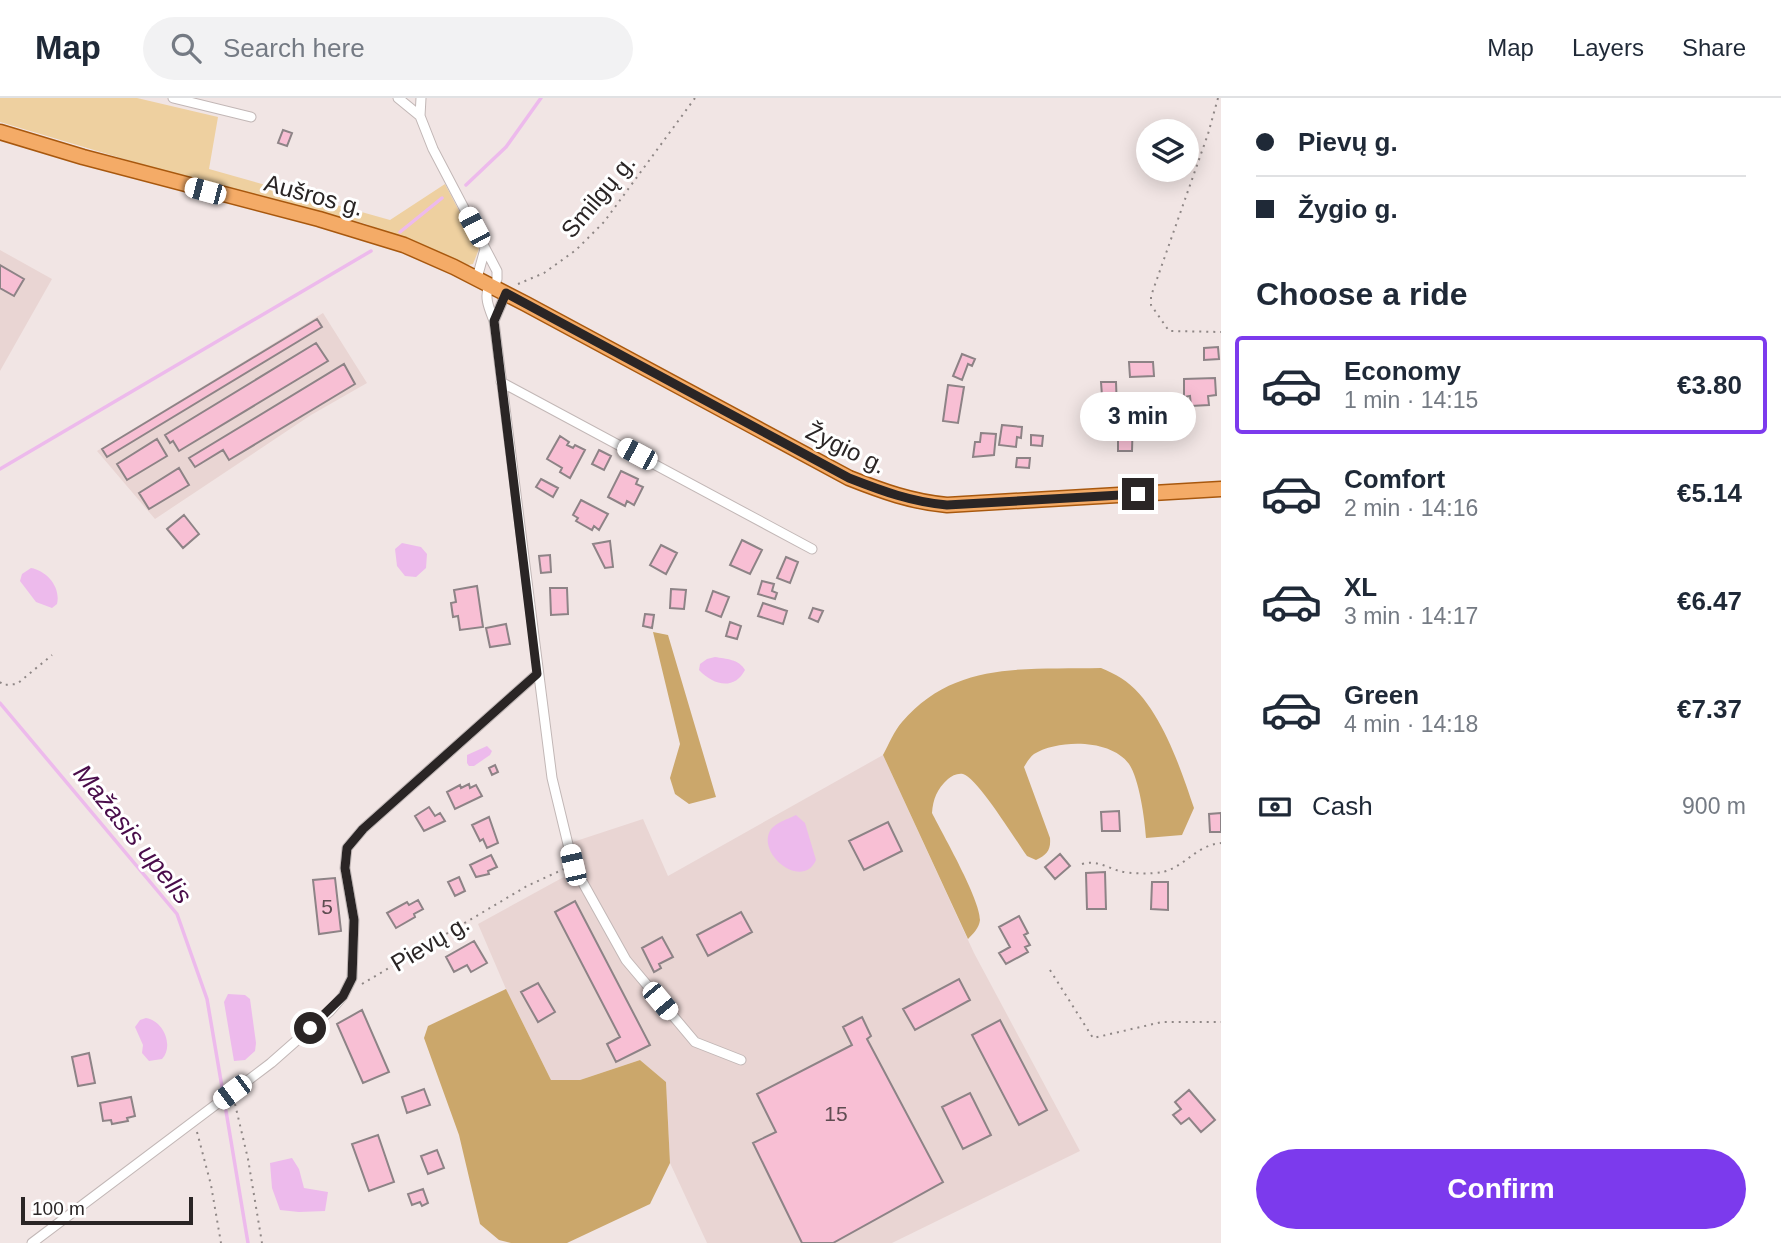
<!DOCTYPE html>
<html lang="en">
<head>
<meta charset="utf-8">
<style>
  :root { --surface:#fff; --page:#f2f2f3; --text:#1f2937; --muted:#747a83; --line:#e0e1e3; --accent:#7c3aed }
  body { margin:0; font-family:Arial,sans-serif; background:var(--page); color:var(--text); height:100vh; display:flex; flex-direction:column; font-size:26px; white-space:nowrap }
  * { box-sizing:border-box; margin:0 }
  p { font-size:23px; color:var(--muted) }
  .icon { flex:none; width:38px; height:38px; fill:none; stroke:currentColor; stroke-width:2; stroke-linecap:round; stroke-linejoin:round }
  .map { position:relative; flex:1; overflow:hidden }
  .side { display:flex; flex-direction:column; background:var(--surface); width:560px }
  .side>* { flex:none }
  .top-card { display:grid; align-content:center; height:154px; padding:0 35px; background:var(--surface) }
  .controls { position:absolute; left:1136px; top:21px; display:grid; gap:14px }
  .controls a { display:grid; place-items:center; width:63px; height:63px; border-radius:50%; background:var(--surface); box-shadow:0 4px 18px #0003; font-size:35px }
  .scale { position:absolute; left:21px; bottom:18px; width:172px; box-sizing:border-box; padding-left:7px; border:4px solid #2a2525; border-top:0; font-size:19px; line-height:24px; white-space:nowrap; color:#2a2525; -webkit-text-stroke:5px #fff; paint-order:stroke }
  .end { position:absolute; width:32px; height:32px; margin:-16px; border:9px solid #2a2525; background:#fff; box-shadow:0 0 0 4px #fff }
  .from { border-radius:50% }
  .bubble { position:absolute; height:49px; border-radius:24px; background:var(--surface); box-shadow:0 4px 18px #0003; font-size:23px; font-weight:700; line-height:49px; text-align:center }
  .car { position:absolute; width:21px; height:42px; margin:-21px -10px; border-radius:9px; box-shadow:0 0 5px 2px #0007; background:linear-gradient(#fff 24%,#345 0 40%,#fff 0 76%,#345 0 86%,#fff 0) }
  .top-card b { display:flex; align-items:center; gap:24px; height:66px; font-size:26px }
  .top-card b+b { border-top:2px solid var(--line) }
  .top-card i { width:18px; height:18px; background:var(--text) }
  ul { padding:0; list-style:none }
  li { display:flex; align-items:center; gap:21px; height:98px; margin:0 14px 10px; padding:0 21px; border:4px solid transparent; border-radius:7px }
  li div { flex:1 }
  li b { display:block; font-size:26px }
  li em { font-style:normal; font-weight:700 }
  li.current { border-color:var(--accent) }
  li>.icon { width:63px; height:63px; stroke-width:1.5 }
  h2 { padding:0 35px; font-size:32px; line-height:84px }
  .pay { display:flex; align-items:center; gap:18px; height:77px; padding:0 35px; font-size:26px }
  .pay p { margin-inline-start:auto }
  .button { display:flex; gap:14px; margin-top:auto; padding:14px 35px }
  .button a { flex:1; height:80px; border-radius:42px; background:var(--accent); color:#fff; font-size:28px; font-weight:700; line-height:80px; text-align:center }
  header { display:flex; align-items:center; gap:42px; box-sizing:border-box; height:98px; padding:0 35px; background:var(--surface); border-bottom:2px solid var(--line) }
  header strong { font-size:33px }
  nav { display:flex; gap:38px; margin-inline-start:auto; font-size:24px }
  .search { width:490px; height:63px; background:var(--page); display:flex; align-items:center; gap:18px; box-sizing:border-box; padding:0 24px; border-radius:38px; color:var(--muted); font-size:26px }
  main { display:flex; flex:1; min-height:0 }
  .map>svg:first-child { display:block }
  .built { fill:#e9d5d3 }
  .green { fill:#eed0a0 }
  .forest { fill:#cba76b }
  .water { fill:#edbaec }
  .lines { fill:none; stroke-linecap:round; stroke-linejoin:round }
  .stream { stroke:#edbaec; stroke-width:3.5 }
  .building { fill:#f8bfd4; stroke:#8d8386; stroke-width:2 }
  .street-casing { stroke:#c2b7b6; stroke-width:11 }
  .primary-casing { stroke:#a8580e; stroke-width:17 }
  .path { stroke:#8f8786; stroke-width:2; stroke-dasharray:2 5; stroke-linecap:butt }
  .street { stroke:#fff; stroke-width:9 }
  .primary { stroke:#f4ab67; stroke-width:14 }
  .route { stroke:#2a2525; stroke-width:9 }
  .labels { text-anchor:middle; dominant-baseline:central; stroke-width:6; stroke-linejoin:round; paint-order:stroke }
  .number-label { font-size:21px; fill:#5e4c51 }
  .street-label { font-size:24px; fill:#2a2525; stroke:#fff }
  .water-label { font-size:26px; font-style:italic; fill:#490c4a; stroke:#fff }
</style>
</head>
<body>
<header>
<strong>Map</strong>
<div class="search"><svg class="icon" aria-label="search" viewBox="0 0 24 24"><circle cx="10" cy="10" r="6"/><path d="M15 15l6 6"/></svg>Search here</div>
<nav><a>Map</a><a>Layers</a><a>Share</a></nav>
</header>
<main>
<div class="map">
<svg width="1221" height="1145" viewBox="0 0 1221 1145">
  <rect width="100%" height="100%" fill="#f1e5e4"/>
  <path class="built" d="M0,152L52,181L0,273Z
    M323,215L367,285L311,317L155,421L97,353Z
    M883,657L974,855L1080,1053L892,1145H707L670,1065L666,984L640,962L580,982H551L506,891L478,826L582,769L573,744L643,721L668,778Z"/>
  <path class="green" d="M0,0H137L218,19L209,71L390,122L445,86L479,151L473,166L468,167L366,126L161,72L0,24Z"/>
  <path class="forest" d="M653,534L668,537L716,699L689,706L675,696L670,680L680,646Z
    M1101,570C1108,573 1115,576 1121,580C1159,604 1180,669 1194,710L1182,737L1146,740C1145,722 1139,680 1129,666C1111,641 1059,641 1034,656C1030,659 1027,664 1024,669L1050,740C1051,752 1047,757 1036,762L1027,758C1016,743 977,679 963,676C957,675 952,678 948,681C937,691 933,701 932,715C943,737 980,801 980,822C979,830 973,836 968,841L883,657C889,646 894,633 902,624C955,562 1027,572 1101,570Z
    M506,891L551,982H580L640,962L666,984L670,1065L650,1106L567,1145H511L499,1142L480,1126L459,1037L424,940L428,928Z"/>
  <path class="water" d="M402,445L421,449L427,456L426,470L416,479L405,478L397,468L395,451Z
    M31,470C47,473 61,489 57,506L52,510L36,504L20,483L22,476Z
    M715,559C726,561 739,561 745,572C734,593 713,587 699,572L700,566L707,561Z
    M487,648L492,653L490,657L474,668H469L467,665V657Z
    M796,717L805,725L816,762C802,794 753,753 772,730C778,724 788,721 796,717Z
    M228,896L245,897L250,901L256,945L255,953L245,962L234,963L224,904Z
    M146,920C164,923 174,948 162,961L149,963L142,955L143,947L135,929L140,922Z
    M292,1060L299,1071L304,1090L328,1094L325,1113L299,1114L280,1112L272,1090L270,1065Z"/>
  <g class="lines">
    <path class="stream" d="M466,87L506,49L541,0
      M400,134L442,100
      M0,371L371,153
      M0,605L177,816L207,901L222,989
      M226,1013L248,1145"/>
  </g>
  <path class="building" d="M283,32L292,35L287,48L278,45Z
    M0,167L24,181L14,198L0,190Z
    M317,221L322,229L107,359L102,351Z
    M316,245L328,263L179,353L173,343L170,345L165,337Z
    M1218,249L1219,261L1204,262V250Z
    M962,256L975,261L972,268L968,266L962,282L953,278Z
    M1129,264H1153L1154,278L1130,279Z
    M344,266L355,286L229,362L223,352L195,369L189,360Z
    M1215,280L1216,297L1208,298L1209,307L1191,308L1190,298L1184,299V281Z
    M1101,284H1116L1117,312H1103Z
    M948,287L964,289L958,325L943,323Z
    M1118,318H1133L1132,353H1118V342H1115V323H1118Z
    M1002,327L1022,329L1021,340L1017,339L1016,349L999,347Z
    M981,335L996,336L994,357L973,359L975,344H980Z
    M1031,337L1043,338L1042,348L1031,347Z
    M560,338L569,344L567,347L573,350L575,347L585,352L570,380L560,374L562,370L547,361Z
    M157,341L167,358L127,382L117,366Z
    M599,352L611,358L604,372L592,366Z
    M1017,360H1030L1029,370L1016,369Z
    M179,370L189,387L149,411L139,395Z
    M621,373L638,381L636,386L643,389L634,407L627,403L625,408L608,399Z
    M541,381L558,390L553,399L536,389Z
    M581,402L608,416L599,432L594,428L592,432L576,423L578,420L573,417Z
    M184,417L199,436L183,450L167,431Z
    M742,442L762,452L750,476L730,467Z
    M610,443L613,469L605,470L593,446Z
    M661,447L677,455L666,476L650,467Z
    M550,457L551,474L541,475L539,458Z
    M786,459L798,464L790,485L777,480Z
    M762,483L774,486L772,493L777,495L775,501L758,496Z
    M477,488L483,529L460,532L458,518L453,519L451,505L456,504L454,492Z
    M550,490H567L568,516L551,517Z
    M671,491L686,492L684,511L670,510Z
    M713,493L729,499L721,519L706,513Z
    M763,505L787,513L783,526L758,518Z
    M813,510L823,513L818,524L809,520Z
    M645,516L654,517L652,530L643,528Z
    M730,524L741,528L737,541L726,538Z
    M506,526L510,546L490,549L486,530Z
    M495,667L498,674L492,677L489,670Z
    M469,686L470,690L476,687L482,698L455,711L447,694L460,687L461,690Z
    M429,709L435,718L440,715L445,723L424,733L415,718Z
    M1119,713L1120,733H1102L1101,714Z
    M1221,715V734H1210L1209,716Z
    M489,719L498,745L487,750L483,741L480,743L472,727Z
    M888,724L902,753L864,772L849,743Z
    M1060,756L1070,768L1055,781L1045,769Z
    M491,757L497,769L488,773L489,776L476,779L470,767Z
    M1105,774L1106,811H1087L1086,775Z
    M459,779L465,793L455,798L448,784Z
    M335,780L341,833L319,836L313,782Z
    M1152,784H1168V812L1151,811Z
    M418,802L423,811L414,816L415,819L396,830L387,815L407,804L409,807Z
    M575,803L650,947L616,964L607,946L620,939L555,814Z
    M741,814L752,834L708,858L697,837Z
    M1019,818L1028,835L1024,837L1030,847L1025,849L1028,854L1006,866L999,855L1010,849L999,829Z
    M662,839L673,859L659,866L661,870L654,874L642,850Z
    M474,843L487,865L471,874L467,867L454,874L446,859Z
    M959,881L970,902L915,932L903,911Z
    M538,885L555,914L538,924L521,894Z
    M362,912L389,974L363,985L337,926Z
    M862,919L871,938L867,941L943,1084L833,1145H802L753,1045L776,1034L757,996L852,947L843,929Z
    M1000,922L1047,1012L1019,1027L972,937Z
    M89,955L95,985L78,988L72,959Z
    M424,991L430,1007L407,1015L402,999Z
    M1189,992L1215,1022L1201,1034L1189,1020L1181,1026L1173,1017L1181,1011L1175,1004Z
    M970,995L991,1037L963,1051L942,1009Z
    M131,999L135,1018L127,1020L128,1023L112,1026L111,1022L103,1023L100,1005Z
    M378,1037L394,1084L369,1093L352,1046Z
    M437,1052L444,1070L428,1076L421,1058Z
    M423,1091L428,1105L422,1108L420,1104L412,1107L408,1096Z"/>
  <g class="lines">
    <g class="street-casing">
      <path id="street" d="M173,0L251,19
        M398,0L420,18
        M421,0L420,18L433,51L497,173V181L494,189
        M477,180L485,151
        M489,187C484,200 489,210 494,223L552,680L573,767L626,862L695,944L741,962
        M494,223L506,195
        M501,284L812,451
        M32,1145L271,965L330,913L343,898L352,880L354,822L345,770L347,750L363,731L537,576"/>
    </g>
    <g class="primary-casing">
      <path id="primary" d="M0,34L83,59L319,121L404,147L454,169L526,206L849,380C882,393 912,404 947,407L1221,391"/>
    </g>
    <path class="path" d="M1218,0L1208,36L1151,198V207L1169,233L1221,234
      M518,186L544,175L576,152L604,124L695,0
      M0,584L3,587L17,586L52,557
      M1082,766C1097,762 1106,769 1119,773C1131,776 1151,776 1163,774C1186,768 1195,748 1221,745
      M1050,872L1093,940L1162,924H1221
      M362,886L527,788L564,771
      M235,1006L248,1061L262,1145
      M197,1034L211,1087L221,1145"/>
    <use href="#street" class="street"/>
    <use href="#primary" class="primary"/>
  </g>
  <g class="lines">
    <path class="route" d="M310,930L343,898L352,880L354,822L345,770L347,750L363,731L537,576L494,223L506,195L849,380C882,393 912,404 947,407L1138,396"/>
  </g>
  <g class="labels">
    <g class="number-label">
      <text x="327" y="808">5</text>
      <text x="836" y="1015">15</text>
    </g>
    <g class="street-label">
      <text transform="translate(314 97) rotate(15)">Aušros g.</text>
      <text transform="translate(598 98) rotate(-50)">Smilgų g.</text>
      <text transform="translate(846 350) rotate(26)">Žygio g.</text>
      <text transform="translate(430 845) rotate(-31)">Pievų g.</text>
    </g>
    <g class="water-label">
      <text transform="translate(133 736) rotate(51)">Mažasis upelis</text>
    </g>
  </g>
</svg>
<div class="controls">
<a><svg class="icon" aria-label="layers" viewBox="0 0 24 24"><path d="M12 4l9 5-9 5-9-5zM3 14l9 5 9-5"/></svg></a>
</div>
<div class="scale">100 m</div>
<i class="end from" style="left:310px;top:930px"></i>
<i class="end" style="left:1138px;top:396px"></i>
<div class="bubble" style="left:1080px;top:294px;width:116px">3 min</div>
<i class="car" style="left:205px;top:93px;rotate:285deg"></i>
<i class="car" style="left:474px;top:129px;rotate:332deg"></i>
<i class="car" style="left:637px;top:356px;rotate:298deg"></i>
<i class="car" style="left:573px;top:767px;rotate:347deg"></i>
<i class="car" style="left:660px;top:903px;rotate:140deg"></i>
<i class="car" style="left:232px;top:994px;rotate:233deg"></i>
</div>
<section class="side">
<div class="top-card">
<b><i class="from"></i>Pievų g.</b>
<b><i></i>Žygio g.</b>
</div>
<h2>Choose a ride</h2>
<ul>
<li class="current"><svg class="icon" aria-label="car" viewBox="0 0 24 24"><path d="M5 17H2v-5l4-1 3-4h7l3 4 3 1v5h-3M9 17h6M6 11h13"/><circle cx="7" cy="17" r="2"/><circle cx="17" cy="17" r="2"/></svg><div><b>Economy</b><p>1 min · 14:15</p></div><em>€3.80</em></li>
<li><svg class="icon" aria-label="car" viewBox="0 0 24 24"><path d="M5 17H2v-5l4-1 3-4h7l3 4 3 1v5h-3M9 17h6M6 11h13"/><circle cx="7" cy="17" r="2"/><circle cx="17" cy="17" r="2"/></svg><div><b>Comfort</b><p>2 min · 14:16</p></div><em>€5.14</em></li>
<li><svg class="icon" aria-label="car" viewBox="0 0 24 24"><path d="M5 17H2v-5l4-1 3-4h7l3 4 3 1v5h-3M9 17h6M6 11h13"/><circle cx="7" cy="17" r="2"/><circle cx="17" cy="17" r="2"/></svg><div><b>XL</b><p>3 min · 14:17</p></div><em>€6.47</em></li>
<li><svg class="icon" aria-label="car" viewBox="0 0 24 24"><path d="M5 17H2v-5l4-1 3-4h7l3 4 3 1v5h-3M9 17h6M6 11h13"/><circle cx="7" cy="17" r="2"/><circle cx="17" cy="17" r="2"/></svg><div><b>Green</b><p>4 min · 14:18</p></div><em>€7.37</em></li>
</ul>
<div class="pay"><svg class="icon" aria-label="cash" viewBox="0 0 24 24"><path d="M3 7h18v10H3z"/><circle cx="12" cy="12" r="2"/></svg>Cash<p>900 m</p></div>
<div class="button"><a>Confirm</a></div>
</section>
</main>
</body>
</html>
